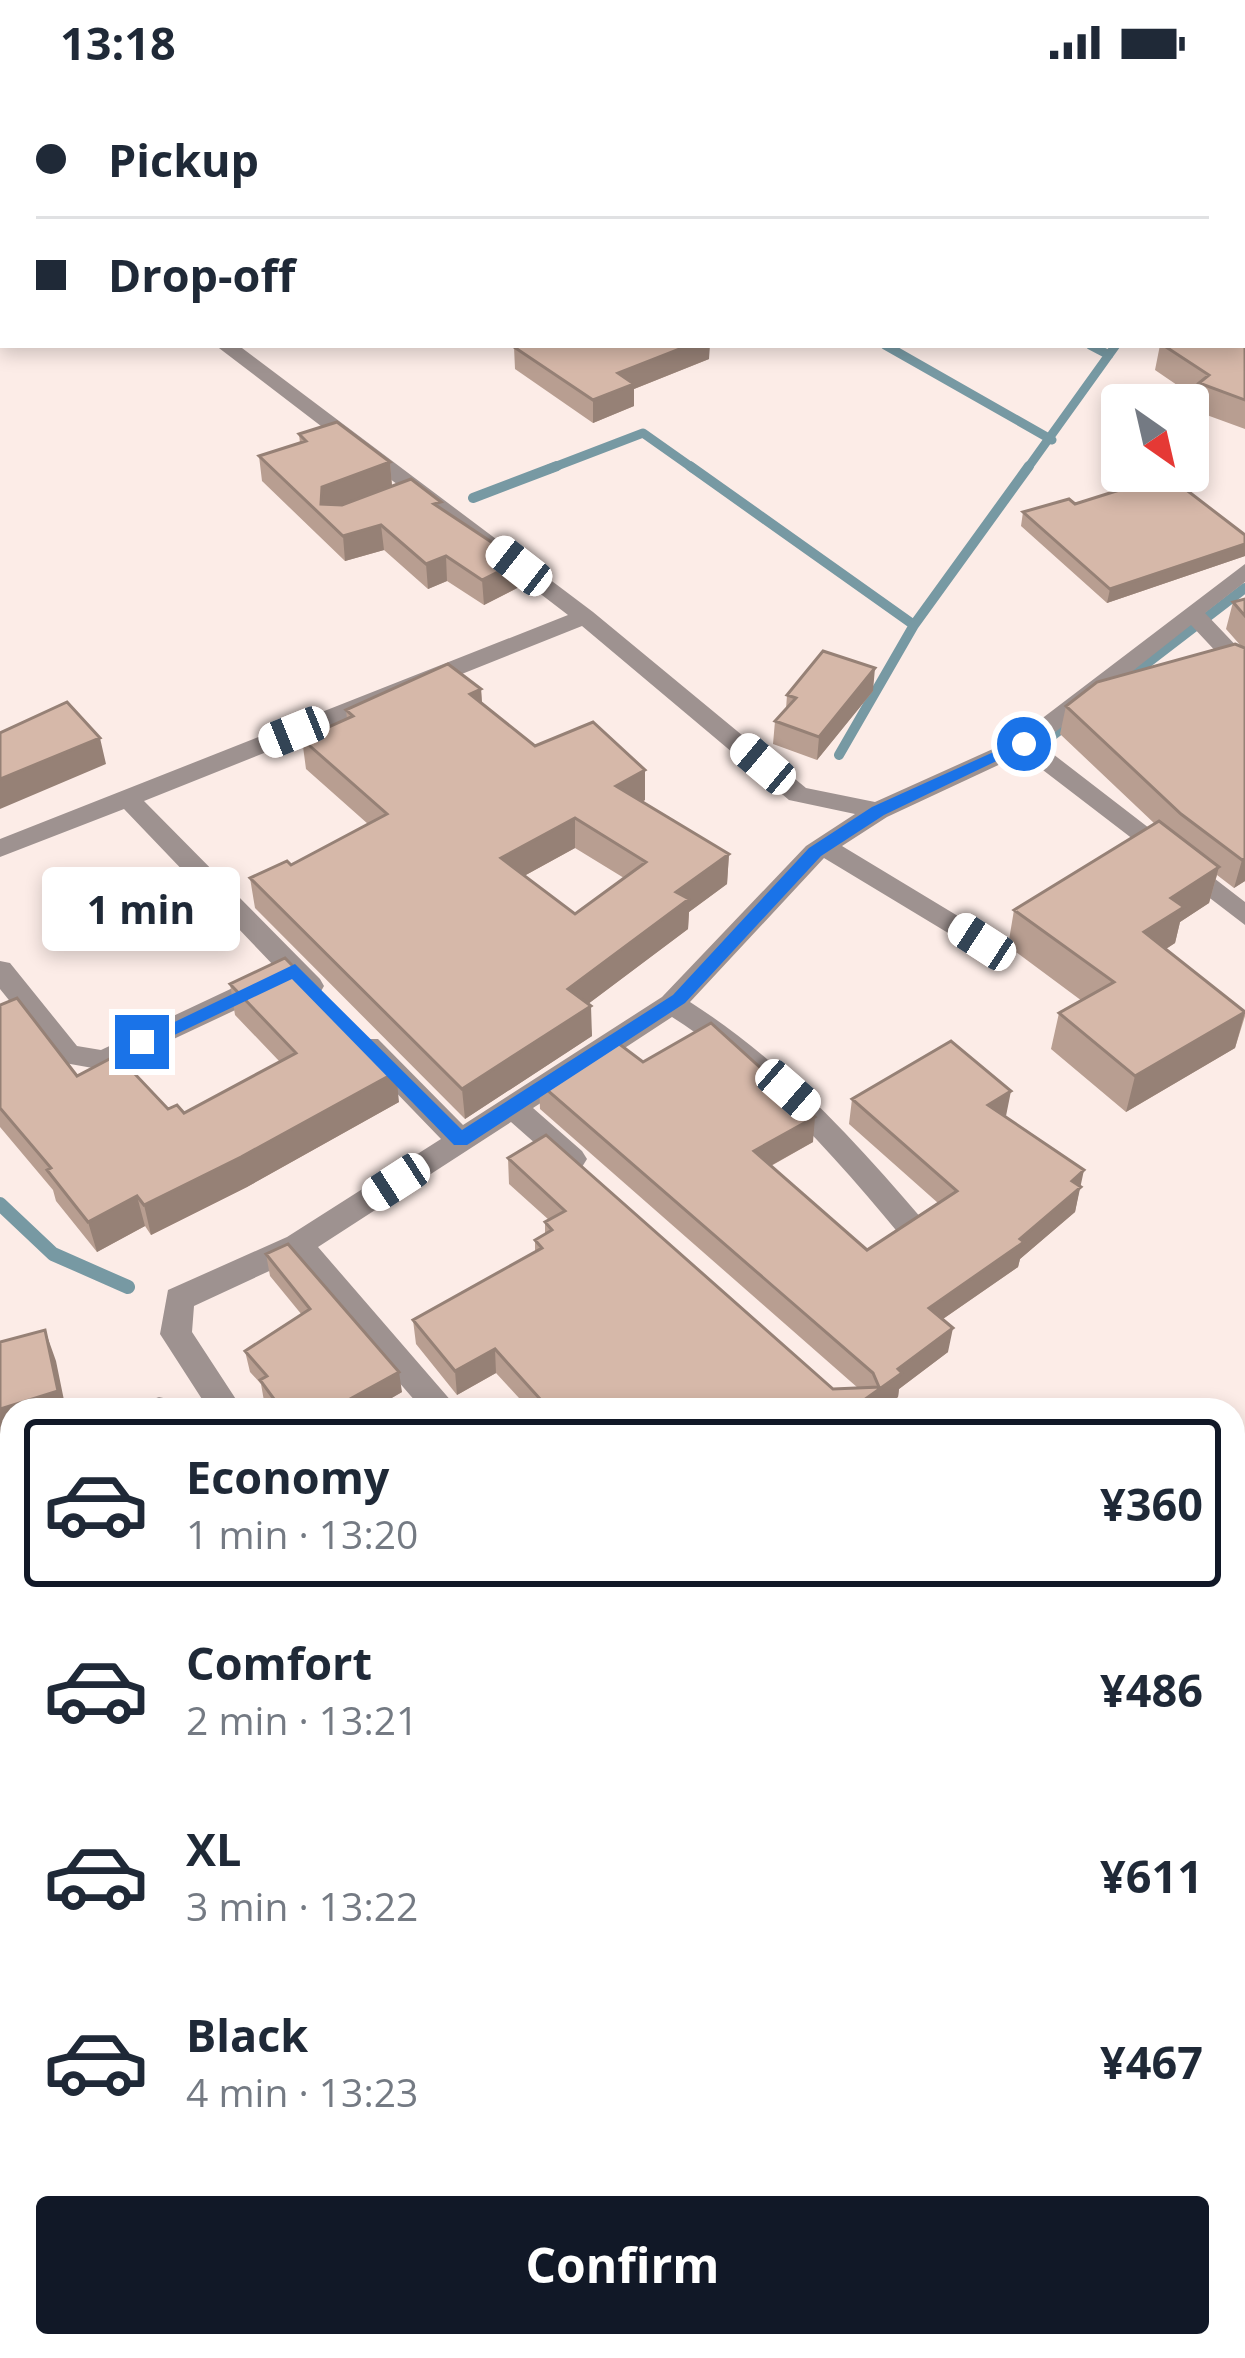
<!DOCTYPE html>
<html lang="en">
<head>
<meta charset="utf-8">
<style>
  :root { --surface:#fff; --page:#f2f2f3; --text:#1f2937; --muted:#747a83; --line:#e0e1e3; --accent:#111827 }
  body { margin:0; font-family:"Open Sans",sans-serif; background:var(--page); color:var(--text); height:100vh; display:flex; flex-direction:column; font-size:45px; white-space:nowrap }
  * { box-sizing:border-box; margin:0 }
  p { font-size:39px; color:var(--muted) }
  .icon { flex:none; width:66px; height:66px; fill:none; stroke:currentColor; stroke-width:2; stroke-linecap:round; stroke-linejoin:round }
  .map { position:relative; flex:1; overflow:hidden }
  .drawer { position:absolute; left:0px; top:1314px; width:1245px; height:960px; display:flex; flex-direction:column; background:var(--surface); border-radius:36px 36px 0 0; box-shadow:0 6px 18px #0003 }
  .drawer>* { flex:none }
  .guide { position:absolute; left:0px; top:0px; width:1245px; height:264px; box-shadow:0 6px 18px #0003; display:grid; align-content:center; height:264px; padding:0 36px; background:var(--surface) }
  .needle { width:78px; rotate:146deg }
  .buttons { position:absolute; left:1101px; top:300px; display:grid; gap:24px }
  .buttons a { display:grid; place-items:center; width:108px; height:108px; border-radius:12px; background:var(--surface); box-shadow:0 6px 18px #0003; font-size:60px }
  .end { position:absolute; width:54px; height:54px; margin:-27px; border:15px solid #1a73e8; background:#fff; box-shadow:0 0 0 6px #fff }
  .from { border-radius:50% }
  .bubble { position:absolute; height:84px; border-radius:12px; background:var(--surface); box-shadow:0 6px 18px #0003; font-size:39px; font-weight:700; line-height:84px; text-align:center }
  .car { position:absolute; width:36px; height:72px; margin:-36px -18px; border-radius:15px; box-shadow:0 0 9px 3px #0007; background:linear-gradient(#fff 24%,#345 0 40%,#fff 0 76%,#345 0 86%,#fff 0) }
  .guide b { display:flex; align-items:center; gap:42px; height:114px; font-size:45px }
  .guide b+b { border-top:3px solid var(--line) }
  .guide i { width:30px; height:30px; background:var(--text) }
  ul { padding:21px 0 0; list-style:none }
  li { display:flex; align-items:center; gap:36px; height:168px; margin:0 24px 18px; padding:0 12px; border:6px solid transparent; border-radius:12px }
  li div { flex:1 }
  li b { display:block; font-size:45px }
  li em { font-style:normal; font-weight:700 }
  li.active { border-color:var(--accent) }
  li>.icon { width:108px; height:108px; stroke-width:1.5 }
  .button { display:flex; gap:24px; margin-top:auto; padding:24px 36px }
  .button a { flex:1; height:138px; border-radius:12px; background:var(--accent); color:#fff; font-size:48px; font-weight:700; line-height:138px; text-align:center }
  .status { display:flex; justify-content:space-between; align-items:center; height:84px; padding:0 60px; background:var(--surface); direction:ltr }
  .status svg { height:33px; fill:currentColor }
  .map>svg:first-child { display:block }
  .lines { fill:none; stroke-linecap:round; stroke-linejoin:round }
  .stream-far3 { stroke:#7799a3; stroke-width:9 }
  .stream-far2 { stroke:#7799a3; stroke-width:10 }
  .stream-far1 { stroke:#7799a3; stroke-width:14 }
  .stream { stroke:#7799a3; stroke-width:18 }
  .street { fill:#9e9290; fill-rule:evenodd }
  .wall { fill:#b89e91; fill-rule:evenodd }
  .shaded-wall { fill:#968176 }
  .building { fill:#d6b8a9; stroke:#968176; stroke-width:3; fill-rule:evenodd }
  .route { fill:#1a73e8 }
</style>
</head>
<body>
<div class="status"><b>13:18</b><svg viewBox="0 0 49 12"><path d="M0 12V9h3v3zM5 12V6h3v6zM10 12V3h3v9zM15 12V0h3v12zM26 1h20v11H26zM47 4h2v5h-2z"/></svg></div>
<div class="map">
<svg width="1245" height="2274" viewBox="0 0 1245 2274">
  <rect width="100%" height="100%" fill="#fcece7"/>
  <g class="lines">
    <path class="stream-far3" d="M885,261L1052,356
      M1090,261L1109,271
      M549,385L643,349L694,385
      M1027,385L1116,261"/>
    <path class="stream-far2" d="M690,382L914,541
      M473,414L557,382
      M1125,596L1245,504
      M1040,661L1074,635
      M839,671L914,541L1029,382"/>
    <path class="stream-far1" d="M0,1120L53,1170L128,1203"/>
    <path class="stream" d="M0,1795L12,1791
      M399,2262L403,2274
      M195,2274L224,2262"/>
    <path class="street" d="M0,80H3V92H0Z
      M1242,104H1245V116H1242Z
      M215,261H238L593,528L806,704L875,718L1015,655L1245,480V498L1205,529L1245,571V592L1237,590L1191,541L1040,660L1245,818V841L1022,670L887,733L842,762L991,852L995,858L991,864H973L824,774L690,918C781,976 852,1053 922,1135L926,1143L922,1151H900C832,1069 763,991 672,933L533,1024L582,1067L587,1075L582,1083H562L511,1038L318,1163L459,1326H423L293,1176L194,1222L192,1248L243,1326H209L160,1250L168,1206L287,1153L441,1055L358,969L354,962L358,955H378L463,1041L662,913L806,762L855,730L789,716L582,542L144,717L320,895L324,902L320,909H300L124,725L0,773V755L568,531Z
      M0,877L10,879L77,962L101,966L258,892L268,890L282,899L278,906L114,983L104,986L59,978L0,905Z
      M159,1313L176,1317L181,1326H143L148,1317Z
      M12,1357V1385L0,1389V1361Z
      M1245,1528V1565L1233,1570V1532Z
      M530,2262H580L575,2274H525Z"/>
  </g>
  <path class="wall" d="M623,0H1245V101H1242V3H628Z
    M1245,235V345L1193,326L1196,314L1155,286L1160,261H1242Z
    M514,263L709,275L634,305V322L593,339L515,285Z
    M299,350L390,378L392,402L441,425L521,502L484,521L447,497L428,505L384,466L345,477L262,397L259,372L300,359Z
    M1075,420L1245,451V472L1107,519L1021,442L1023,428Z
    M1245,515V797L1234,804L1217,791L1209,819L1180,838L1175,859L1166,865L1245,927V932L1235,964L1126,1028L1051,965L1059,929L1082,917L1008,862L1014,826L1155,740L1060,650L1066,622L1241,562L1226,545L1233,518Z
    M481,605L482,619L535,662L645,686V716L642,718L729,770L727,800L689,828L688,845L588,920L592,952L465,1035L255,824L250,794L291,781L368,740L306,685L302,655L347,635L346,626ZM575,764L624,794L575,830L524,792Z
    M873,607L817,676L773,660L775,637L786,625L787,611Z
    M230,900L399,1018L247,1103L151,1151L145,1142L97,1168L56,1117L53,1106L0,1043V921L77,992L168,1025L184,1029L280,978L235,931Z
    M643,978L813,1058L771,1082L867,1166L938,1119L849,1040L852,1015L1005,1032L1080,1102L1075,1128L1020,1175L1018,1183L943,1235L948,1268L899,1305L898,1313L880,1326H530L496,1289L457,1311L416,1260L413,1236L535,1168V1156L545,1150V1138L549,1136L509,1100L508,1074L833,1305L858,1304L540,1025L539,999Z
    M266,1170L402,1308L371,1326H271L264,1317L261,1300L250,1288L245,1267L302,1231L270,1192Z"/>
  <path class="shaded-wall" d="M683,0H708V3H674Z
    M3,236V261H5L0,262V237Z
    M690,261H710L709,275L634,305V322L593,339V316L618,289Z
    M390,378L392,403L325,428L321,420L322,403Z
    M381,441L384,466L345,477L343,452Z
    M1245,460V472L1107,519L1110,505Z
    M446,472L447,497L428,505L426,480Z
    M520,477L521,502L484,521L482,496Z
    M875,584L873,607L817,676L819,653Z
    M481,605L483,635L470,610Z
    M100,654L106,680L0,725V695Z
    M645,686V716L616,732V702Z
    M575,734V764L502,804L501,774Z
    M729,770L727,800L689,828L688,845L568,935V905L676,808Z
    M1245,774V797L1234,804L1242,776Z
    M1219,783L1209,819L1180,838L1175,859L1135,885L1144,848L1171,814Z
    M591,922L592,952L465,1035L462,1005Z
    M1245,928L1235,964L1126,1028L1135,992Z
    M396,988L399,1018L247,1103L151,1151L144,1121Z
    M1011,1007L1006,1032L988,1021Z
    M815,1033L813,1058L752,1092L754,1067Z
    M1084,1086L1075,1128L1020,1175L1018,1183L924,1248L929,1224Z
    M137,1112L145,1142L97,1168L88,1138Z
    M953,1244L948,1268L899,1305L898,1313L880,1326H850L898,1285Z
    M45,1246L56,1277L66,1326H12V1356L0,1360V1325Z
    M495,1265L496,1289L457,1311L455,1287Z
    M399,1288L402,1308L371,1326H330Z
    M0,1377L12,1418V1439L0,1389Z
    M1245,1480L1237,1501L1233,1504V1490Z
    M12,1734V1765L0,1769V1738Z"/>
  <path class="building" d="M655,0H683L674,3H661Z
    M723,0H1241L1245,2V82H1242V3H729Z
    M0,205L3,209V236L0,237Z
    M1242,233L1245,235V316L1199,299L1209,291L1163,261H1242Z
    M520,261H690L618,289L634,300L593,316L514,263Z
    M337,338L390,378L322,403L321,420L342,421L411,395L441,418L434,420L520,477L482,496L446,472L426,480L381,441L343,452L259,372L306,357L299,350Z
    M1167,391L1245,451V460L1110,505L1023,428L1069,415L1075,420Z
    M1245,515V532L1233,518Z
    M1235,560L1245,564V774L1242,776L1181,730L1066,622L1097,598Z
    M823,567L875,584L819,653L775,637L796,614L787,611Z
    M448,580L481,605L470,610L535,662L593,638L645,686L616,702L729,770L676,808L689,815L568,905L591,922L462,1005L250,794L287,777L291,781L387,730L302,655L353,632L346,626ZM575,734L646,778L575,830L501,774Z
    M67,618L100,654L0,695V649Z
    M1159,737L1219,783L1171,814L1184,823L1144,848L1245,928L1135,992L1059,929L1114,898L1014,826Z
    M285,874L396,988L241,1073L144,1121L137,1112L88,1138L47,1086L51,1084L0,1024V921L17,914L77,992L117,971L168,1025L177,1021L184,1029L296,969L230,900Z
    M711,939L815,1033L754,1067L867,1166L957,1107L852,1015L951,957L1011,1007L988,1021L1084,1086L1072,1097L1081,1103L1020,1155L1024,1158L929,1224L953,1244L898,1285L902,1289L850,1326H550L495,1265L455,1287L413,1236L542,1164L535,1156L552,1146L545,1138L565,1127L508,1074L546,1051L833,1305L879,1303L873,1289L539,999L610,953L643,978Z
    M288,1160L399,1288L330,1326H282L260,1296L267,1292L245,1267L310,1225L266,1170Z
    M45,1246L58,1307L0,1325V1258Z
    M0,1389L12,1439V1734L0,1738Z
    M1233,1468L1245,1477V1480L1233,1490Z"/>
  <path class="route" d="M1018,657L1032,660L884,731L821,772L685,919L467,1061H454L292,895L149,963L133,958L295,880L462,1046L673,911L809,764L872,723Z"/>
</svg>
<div class="buttons">
<a><svg class="needle" viewBox="-14 -14 28 28"><path d="M0-13l5 13h-10z" fill="#e53935"/><path d="M0 13l5-13h-10z" fill="#747a83"/></svg></a>
</div>
<i class="end from" style="left:1024px;top:660px"></i>
<i class="end" style="left:142px;top:958px"></i>
<div class="bubble" style="left:42px;top:783px;width:198px">1 min</div>
<i class="car" style="left:519px;top:482px;rotate:308deg"></i>
<i class="car" style="left:294px;top:648px;rotate:248deg"></i>
<i class="car" style="left:763px;top:680px;rotate:310deg"></i>
<i class="car" style="left:982px;top:858px;rotate:303deg"></i>
<i class="car" style="left:788px;top:1006px;rotate:131deg"></i>
<i class="car" style="left:396px;top:1098px;rotate:237deg"></i>
<div class="guide">
<b><i class="from"></i>Pickup</b>
<b><i></i>Drop-off</b>
</div>
<section class="drawer">
<ul>
<li class="active"><svg class="icon" aria-label="car" viewBox="0 0 24 24"><path d="M5 17H2v-5l4-1 3-4h7l3 4 3 1v5h-3M9 17h6M6 11h13"/><circle cx="7" cy="17" r="2"/><circle cx="17" cy="17" r="2"/></svg><div><b>Economy</b><p>1 min · 13:20</p></div><em>¥360</em></li>
<li><svg class="icon" aria-label="car" viewBox="0 0 24 24"><path d="M5 17H2v-5l4-1 3-4h7l3 4 3 1v5h-3M9 17h6M6 11h13"/><circle cx="7" cy="17" r="2"/><circle cx="17" cy="17" r="2"/></svg><div><b>Comfort</b><p>2 min · 13:21</p></div><em>¥486</em></li>
<li><svg class="icon" aria-label="car" viewBox="0 0 24 24"><path d="M5 17H2v-5l4-1 3-4h7l3 4 3 1v5h-3M9 17h6M6 11h13"/><circle cx="7" cy="17" r="2"/><circle cx="17" cy="17" r="2"/></svg><div><b>XL</b><p>3 min · 13:22</p></div><em>¥611</em></li>
<li><svg class="icon" aria-label="car" viewBox="0 0 24 24"><path d="M5 17H2v-5l4-1 3-4h7l3 4 3 1v5h-3M9 17h6M6 11h13"/><circle cx="7" cy="17" r="2"/><circle cx="17" cy="17" r="2"/></svg><div><b>Black</b><p>4 min · 13:23</p></div><em>¥467</em></li>
</ul>
<div class="button"><a>Confirm</a></div>
</section>
</div>
</body>
</html>
